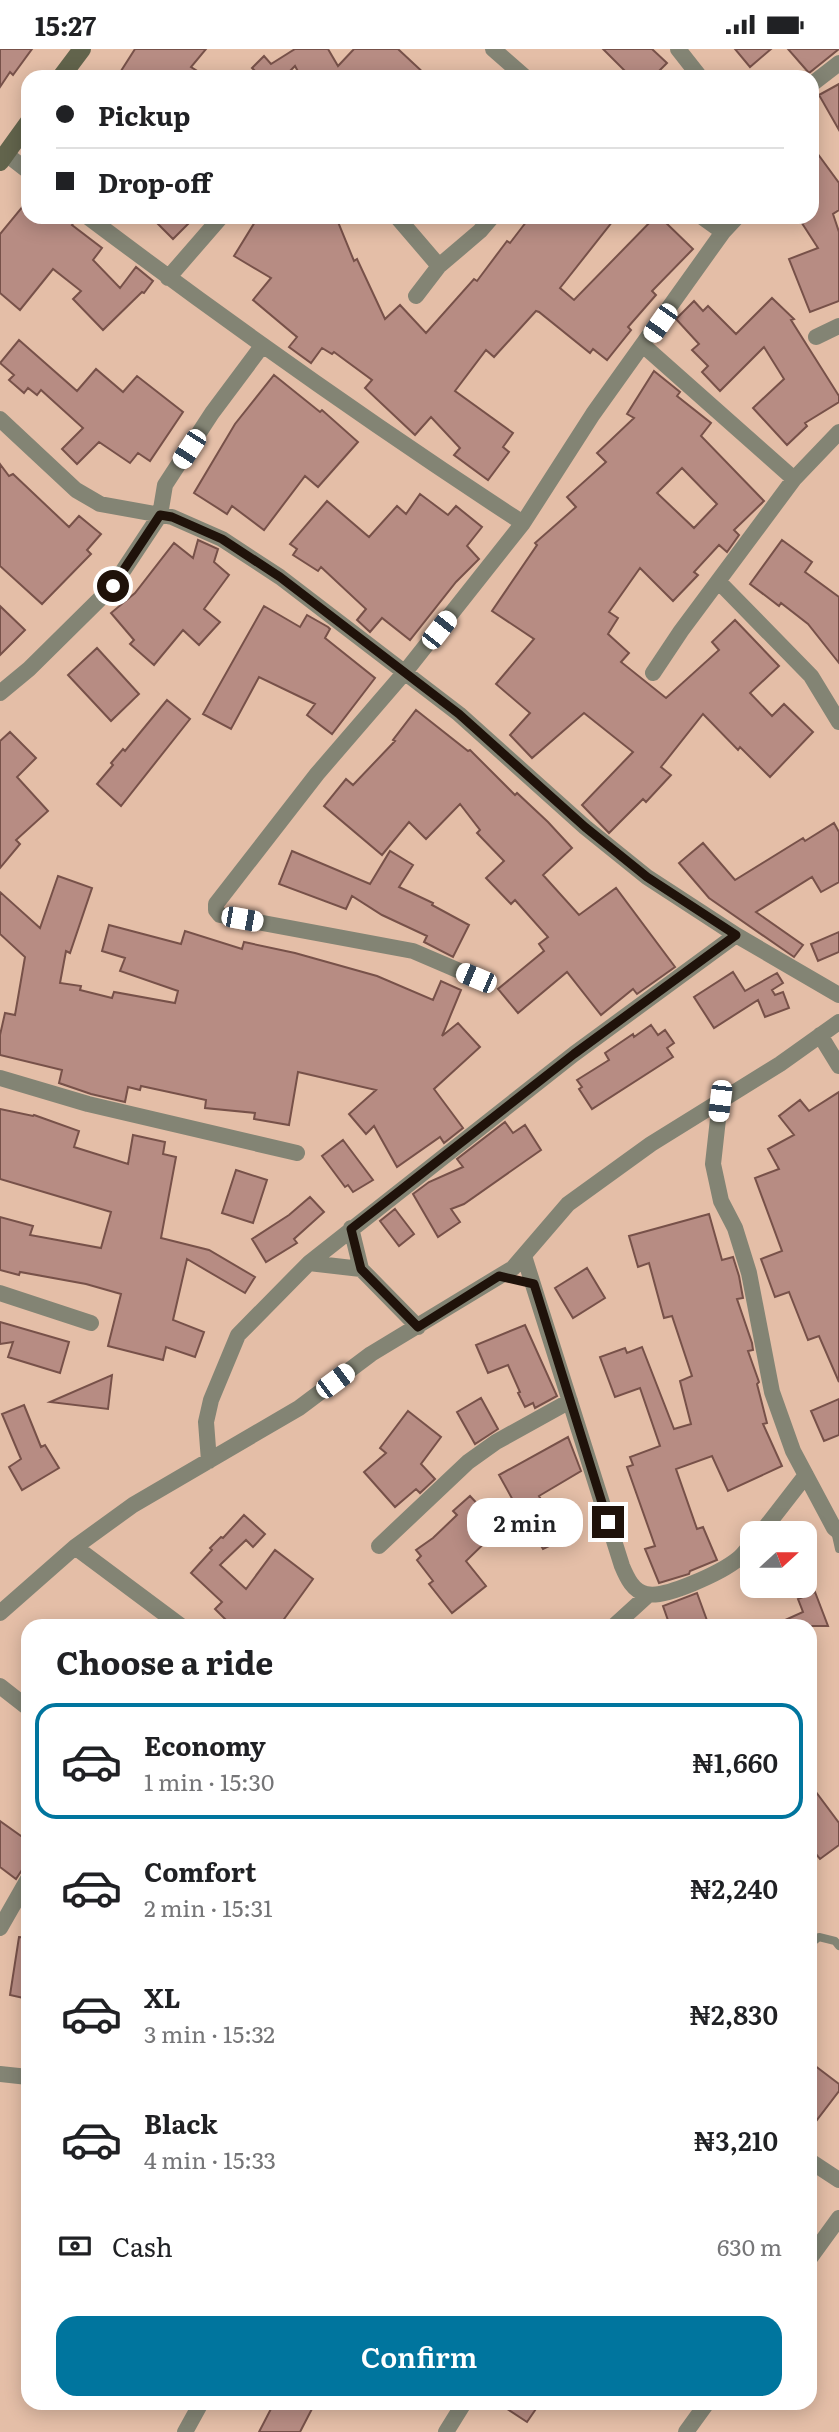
<!DOCTYPE html>
<html lang="en">
<head>
<meta charset="utf-8">
<style>
  :root { --surface:#fff; --page:#f6f6f6; --text:#202124; --muted:#757577; --line:#e0e0e0; --accent:#00759e }
  body { margin:0; font-family:Literata,serif; background:var(--page); color:var(--text); height:100vh; display:flex; flex-direction:column; font-size:26px; white-space:nowrap }
  * { box-sizing:border-box; margin:0 }
  p { font-size:23px; color:var(--muted) }
  .icon { flex:none; width:38px; height:38px; fill:none; stroke:currentColor; stroke-width:2; stroke-linecap:round; stroke-linejoin:round }
  .map { position:relative; flex:1; overflow:hidden }
  .drawer { position:absolute; left:21px; top:1570px; width:796px; height:791px; display:flex; flex-direction:column; background:var(--surface); border-radius:21px; box-shadow:0 4px 18px #0003 }
  .drawer>* { flex:none }
  .top-card { position:absolute; left:21px; top:21px; width:798px; height:154px; border-radius:21px; box-shadow:0 4px 18px #0003; display:grid; align-content:center; height:154px; padding:0 35px; background:var(--surface) }
  .needle { width:46px; rotate:69deg }
  .buttons { position:absolute; left:740px; top:1472px; display:grid; gap:14px }
  .buttons a { display:grid; place-items:center; width:77px; height:77px; border-radius:14px; background:var(--surface); box-shadow:0 4px 18px #0003; font-size:35px }
  .end { position:absolute; width:32px; height:32px; margin:-16px; border:9px solid #1f120a; background:#fff; box-shadow:0 0 0 4px #fff }
  .from { border-radius:50% }
  .bubble { position:absolute; height:49px; border-radius:21px; background:var(--surface); box-shadow:0 4px 18px #0003; font-size:23px; font-weight:600; line-height:49px; text-align:center }
  .car { position:absolute; width:21px; height:42px; margin:-21px -10px; border-radius:9px; box-shadow:0 0 5px 2px #0007; background:linear-gradient(#fff 24%,#345 0 40%,#fff 0 76%,#345 0 86%,#fff 0) }
  .top-card b { display:flex; align-items:center; gap:24px; height:66px; font-size:26px }
  .top-card b+b { border-top:2px solid var(--line) }
  .top-card i { width:18px; height:18px; background:var(--text) }
  ul { padding:0; list-style:none }
  li { display:flex; align-items:center; gap:21px; height:116px; margin:0 14px 10px; padding:0 21px; border:4px solid transparent; border-radius:21px }
  li div { flex:1 }
  li b { display:block; font-size:26px }
  li em { font-style:normal; font-weight:600 }
  li.on { border-color:var(--accent) }
  li>.icon { width:63px; height:63px; stroke-width:1.5 }
  h2 { padding:0 35px; font-size:32px; line-height:84px }
  .pay { display:flex; align-items:center; gap:18px; height:77px; padding:0 35px; font-size:26px }
  .pay p { margin-inline-start:auto }
  .cta { display:flex; gap:14px; margin-top:auto; padding:14px 35px }
  .cta a { flex:1; height:80px; border-radius:21px; background:var(--accent); color:#fff; font-size:28px; font-weight:600; line-height:80px; text-align:center }
  .status { display:flex; justify-content:space-between; align-items:center; height:49px; padding:0 35px; background:var(--surface); direction:ltr }
  .status svg { height:19px; fill:currentColor }
  .map>svg:first-child { display:block }
  .building { fill:#b78c83; stroke:#775149; stroke-width:2; fill-rule:evenodd }
  .lines { fill:none; stroke-linecap:round; stroke-linejoin:round }
  .service { stroke:#838474; stroke-width:8 }
  .minor { stroke:#838474; stroke-width:16 }
  .secondary { stroke:#62644c; stroke-width:18 }
  .route { stroke:#1f120a; stroke-width:9 }
</style>
</head>
<body>
<div class="status"><b>15:27</b><svg viewBox="0 0 49 12"><path d="M0 12V9h3v3zM5 12V6h3v6zM10 12V3h3v9zM15 12V0h3v12zM26 1h20v11H26zM47 4h2v5h-2z"/></svg></div>
<div class="map">
<svg width="839" height="2383" viewBox="0 0 839 2383">
  <rect width="100%" height="100%" fill="#e4bea7"/>
  <path class="building" d="M0,0H32L13,26L10,23L0,38Z
    M135,0H206L191,18L207,28H130L121,22Z
    M295,0H328L338,17L354,0H398L428,28H301L295,17L284,28H250L257,24L252,19L264,7L271,15Z
    M603,0H652L667,14L653,28H631Z
    M735,0H771L750,18Z
    M788,0H839L809,24Z
    M839,35V81L819,46Z
    M812,97L839,134V161L833,165L839,183V252L810,263L789,210L818,199L798,168H812Z
    M28,151V168H78L72,176L102,199L93,211L120,239L136,218L153,232L144,244L142,243L103,281L73,250L81,242L53,220L20,261L0,244V185Z
    M151,168H195L173,190Z
    M258,168H336L354,212L357,210L385,270L400,256L426,284L474,230L477,232L507,192L510,194L530,168H616L560,239L574,251L655,168H660L693,200L652,242L656,246L628,278L631,281L607,311L593,300L590,304L539,263L536,262L494,308L486,301L455,342L513,384L503,398L509,403L488,431L454,406L460,399L431,368L415,386L365,339L372,331L334,303L332,305L322,299L311,314L289,298L297,288L253,251L271,229L234,207Z
    M772,249L794,270L791,271L839,347V353L805,374L807,377L787,396L753,359L784,330L764,298L720,342L702,323L708,317L692,301L699,295L676,270L694,252L703,262L708,257L736,285Z
    M19,291L77,342L96,320L123,343L137,327L183,363L150,412L138,404L130,414L99,393L77,415L62,400L83,379L41,341L37,346L28,339L24,344L9,331L14,326L0,314Z
    M654,322L680,343L677,347L711,374L701,387L764,452L734,481L739,486L727,503L719,496L694,523L698,526L673,552L640,519L609,563L618,569L608,585L629,604L621,613L666,649L719,601L712,593L735,571L779,617L750,644L772,667L784,655L813,683L770,728L740,698L738,701L703,665L661,718L671,726L646,753L643,750L609,784L582,756L633,703L584,664L532,709L510,686L530,664L496,635L534,590L492,562L537,496L535,494L576,458L567,448L606,413L597,404L634,369L627,365ZM682,419L717,455L694,479L657,444Z
    M274,326L320,363L322,361L358,393L318,438L305,427L264,481L232,457L227,465L194,444L235,375Z
    M0,415L9,427L13,425L69,478L79,467L101,485L87,501L91,505L42,555L0,517Z
    M420,445L448,466L456,457L482,478L467,497L479,510L456,533L410,591L382,569L370,583L357,571L366,560L321,518L318,522L293,506L297,500L290,495L327,452L369,488L397,457L406,465Z
    M198,491L218,500L214,513L229,526L204,560L220,573L199,596L183,581L154,616L130,595L134,591L111,564L135,544L174,494L193,509Z
    M782,491L812,513L805,523L839,548V614L808,575L781,554L779,557L750,535Z
    M0,557L25,581L0,606Z
    M264,557L300,578L307,566L328,578L330,580L325,589L375,629L332,685L307,666L315,655L259,628L231,680L203,665Z
    M97,599L139,645L111,672L68,626Z
    M167,651L190,670L121,757L97,735L113,716L111,714L123,700L125,702Z
    M416,661L468,702L470,701L515,746L517,744L548,773L572,799L543,826L579,866L616,839L675,918L637,945L633,940L601,966L567,923L518,964L498,940L544,902L539,895L548,888L515,851L511,855L486,829L504,812L477,784L480,781L460,755L426,790L409,773L382,806L324,757L346,730L353,736L395,692L393,691Z
    M10,683L36,709L17,728L48,762L16,791L20,795L0,819V692Z
    M834,774L839,783V833L821,843L812,828L756,863L803,896L794,908L709,849L679,814L703,794L735,831L803,789L805,792Z
    M292,802L370,835L390,802L413,816L399,838L433,854L432,856L469,876L453,908L424,893L427,887L382,866L352,847L346,860L279,835Z
    M58,827L92,839L70,904L66,902L60,934L81,937L80,941L112,949L114,943L175,954L178,942L120,922L125,909L102,902L109,876L181,895L185,882L242,900L244,893L295,904L377,927L433,951L441,932L461,941L442,987L458,974L480,998L434,1040L463,1079L444,1094L440,1088L397,1118L374,1077L366,1085L349,1065L376,1041L298,1023L289,1076L254,1070L255,1064L205,1059L206,1051L141,1037L140,1041L128,1038L125,1053L91,1045L59,1034L62,1021L0,1006V986L5,964L15,966L25,908L0,885V843L40,879Z
    M839,883V903L818,912L811,895Z
    M733,923L745,942L777,924L783,934L772,941L775,946L783,943L789,959L765,968L758,951L714,979L694,948Z
    M651,976L658,986L665,981L674,994L667,999L673,1008L592,1060L579,1040L582,1038L577,1031L609,1011L605,1004L633,985L634,988Z
    M839,1043V1333L819,1287L808,1291L789,1243L775,1248L761,1210L782,1202L755,1129L779,1120L768,1100L794,1086L779,1067L800,1051L809,1062Z
    M0,1060L33,1067L34,1066L79,1082L74,1098L128,1115L133,1086L165,1093L163,1105L176,1108L161,1189L209,1201L255,1228L245,1244L187,1210L173,1271L204,1283L195,1308L166,1298L163,1311L108,1297L121,1245L86,1235L20,1223L19,1226L0,1221V1168L33,1177L30,1186L101,1199L111,1163L0,1130Z
    M505,1073L513,1084L525,1076L541,1101L464,1155L451,1160L460,1173L438,1188L413,1145L429,1133L463,1118L457,1110Z
    M343,1091L373,1131L353,1143L348,1136L345,1138L322,1107Z
    M236,1121L267,1131L253,1174L222,1164Z
    M310,1148L324,1163L294,1190L297,1194L266,1213L252,1190L289,1166Z
    M395,1160L414,1185L399,1197L380,1172Z
    M709,1165L722,1211L733,1208L739,1227L743,1249L737,1250L752,1294L753,1301L748,1302L759,1333L757,1335L767,1374L763,1375L782,1417L728,1442L712,1407L676,1420L697,1480L703,1478L717,1511L690,1522L689,1525L659,1534L645,1500L655,1497L627,1418L633,1416L630,1408L660,1397L640,1339L615,1348L600,1308L625,1299L627,1304L642,1298L674,1380L691,1375L680,1332L692,1327L672,1267L664,1269L649,1214L638,1218L629,1187Z
    M587,1219L605,1249L573,1269L555,1239Z
    M0,1273L69,1293L60,1324L8,1308L13,1293L0,1295Z
    M525,1276L557,1347L535,1359L533,1354L525,1358L518,1344L520,1343L508,1316L488,1324L476,1296Z
    M112,1326L108,1360L50,1353Z
    M481,1349L498,1380L475,1395L457,1363Z
    M839,1350V1386L824,1392L811,1362Z
    M24,1356L41,1398L45,1396L59,1419L22,1441L9,1418L21,1410L2,1365Z
    M408,1362L441,1388L421,1415L435,1430L420,1444L416,1440L395,1458L364,1423L386,1404L380,1399Z
    M568,1388L581,1422L539,1447L553,1471L555,1470L564,1490L543,1500L539,1493L536,1494L521,1459L519,1462L499,1426Z
    M470,1447L500,1479L466,1512L486,1537L452,1564L429,1535L433,1532L417,1511L421,1507L416,1501L433,1489L457,1466L453,1462Z
    M244,1466L265,1485L253,1498L246,1491L220,1516L246,1540L275,1501L313,1530L279,1577H232L215,1560L222,1553L191,1524L212,1501L210,1499L221,1488L223,1489Z
    M815,1543L828,1577H772L803,1563L798,1550Z
    M697,1544L709,1577H670L663,1557Z
    M810,1735L839,1774V1796L820,1810L810,1798Z
    M0,1772L28,1792V1820L22,1821L16,1830L0,1818Z
    M19,1888L28,1889V1950L10,1946Z
    M810,2013L839,2035V2042L810,2080Z
    M274,2354H315L300,2383H259Z
    M498,2354H540L527,2373Z"/>
  <g class="lines">
    <path class="service" d="M835,1482L839,1500
      M810,1895L819,1888L835,1892L839,1897"/>
    <path class="minor" d="M493,0L525,28
      M678,0L700,28
      M812,35L839,14
      M6,105L28,122
      M88,168C230,275 374,377 523,474
      M397,168L439,217
      M702,168L723,183
      M168,229L221,168
      M416,247L439,217L480,182L492,168
      M816,288L839,277
      M644,297L794,430
      M0,370L76,441L100,455L172,468L222,490L280,528L459,665L585,778L647,828L736,886L839,946
      M719,533L811,627L839,673
      M653,624L681,582L794,430L839,383
      M0,644L29,620L113,537L160,466L165,436L212,364L262,297
      M476,929L413,902L220,866L216,861V855L317,725L405,623L523,474L593,365L723,183L737,168
      M820,986L839,1017
      M0,1029L88,1055L297,1104
      M720,1052L713,1115L721,1152L735,1179L749,1224L772,1343L793,1402L834,1479L839,1483
      M351,1179L361,1220L418,1278
      M524,1207L622,1517C627,1529 633,1542 646,1545C665,1550 722,1523 738,1510C743,1506 748,1499 752,1494
      M309,1214L361,1220
      M0,1244L91,1274
      M209,1412L206,1373L211,1351L238,1286L309,1214L574,1005L736,886
      M761,1484L806,1426
      M379,1497L468,1413L496,1393L570,1352
      M75,1498L181,1577
      M0,1564L75,1498L133,1456L299,1359L371,1305L513,1219L568,1155L651,1095L780,1015L839,973
      M614,1577L648,1546
      M0,1637L28,1659
      M0,1879L28,1830
      M0,2025L28,2028
      M810,2112L839,2131
      M810,2209L839,2169
      M185,2383L201,2354
      M446,2383L464,2354
      M686,2383L707,2354"/>
    <path class="secondary" d="M61,28L82,0
      M0,113L28,74"/>
  </g>
  <g class="lines">
    <path class="route" d="M113,537L160,466L172,468L222,490L280,528L459,665L585,778L647,828L736,886L574,1005L351,1180L361,1220L418,1278L499,1227L534,1235L608,1473"/>
  </g>
</svg>
<div class="buttons">
<a><svg class="needle" viewBox="-14 -14 28 28"><path d="M0-13l5 13h-10z" fill="#e53935"/><path d="M0 13l5-13h-10z" fill="#757577"/></svg></a>
</div>
<i class="end from" style="left:113px;top:537px"></i>
<i class="end" style="left:608px;top:1473px"></i>
<div class="bubble" style="left:467px;top:1449px;width:116px">2 min</div>
<i class="car" style="left:660px;top:274px;rotate:215deg"></i>
<i class="car" style="left:189px;top:400px;rotate:213deg"></i>
<i class="car" style="left:439px;top:581px;rotate:38deg"></i>
<i class="car" style="left:242px;top:870px;rotate:100deg"></i>
<i class="car" style="left:476px;top:929px;rotate:293deg"></i>
<i class="car" style="left:720px;top:1052px;rotate:187deg"></i>
<i class="car" style="left:335px;top:1332px;rotate:53deg"></i>
<div class="top-card">
<b><i class="from"></i>Pickup</b>
<b><i></i>Drop-off</b>
</div>
<section class="drawer">
<h2>Choose a ride</h2>
<ul>
<li class="on"><svg class="icon" aria-label="car" viewBox="0 0 24 24"><path d="M5 17H2v-5l4-1 3-4h7l3 4 3 1v5h-3M9 17h6M6 11h13"/><circle cx="7" cy="17" r="2"/><circle cx="17" cy="17" r="2"/></svg><div><b>Economy</b><p>1 min · 15:30</p></div><em>₦1,660</em></li>
<li><svg class="icon" aria-label="car" viewBox="0 0 24 24"><path d="M5 17H2v-5l4-1 3-4h7l3 4 3 1v5h-3M9 17h6M6 11h13"/><circle cx="7" cy="17" r="2"/><circle cx="17" cy="17" r="2"/></svg><div><b>Comfort</b><p>2 min · 15:31</p></div><em>₦2,240</em></li>
<li><svg class="icon" aria-label="car" viewBox="0 0 24 24"><path d="M5 17H2v-5l4-1 3-4h7l3 4 3 1v5h-3M9 17h6M6 11h13"/><circle cx="7" cy="17" r="2"/><circle cx="17" cy="17" r="2"/></svg><div><b>XL</b><p>3 min · 15:32</p></div><em>₦2,830</em></li>
<li><svg class="icon" aria-label="car" viewBox="0 0 24 24"><path d="M5 17H2v-5l4-1 3-4h7l3 4 3 1v5h-3M9 17h6M6 11h13"/><circle cx="7" cy="17" r="2"/><circle cx="17" cy="17" r="2"/></svg><div><b>Black</b><p>4 min · 15:33</p></div><em>₦3,210</em></li>
</ul>
<div class="pay"><svg class="icon" aria-label="cash" viewBox="0 0 24 24"><path d="M3 7h18v10H3z"/><circle cx="12" cy="12" r="2"/></svg>Cash<p>630 m</p></div>
<div class="cta"><a>Confirm</a></div>
</section>
</div>
</body>
</html>
